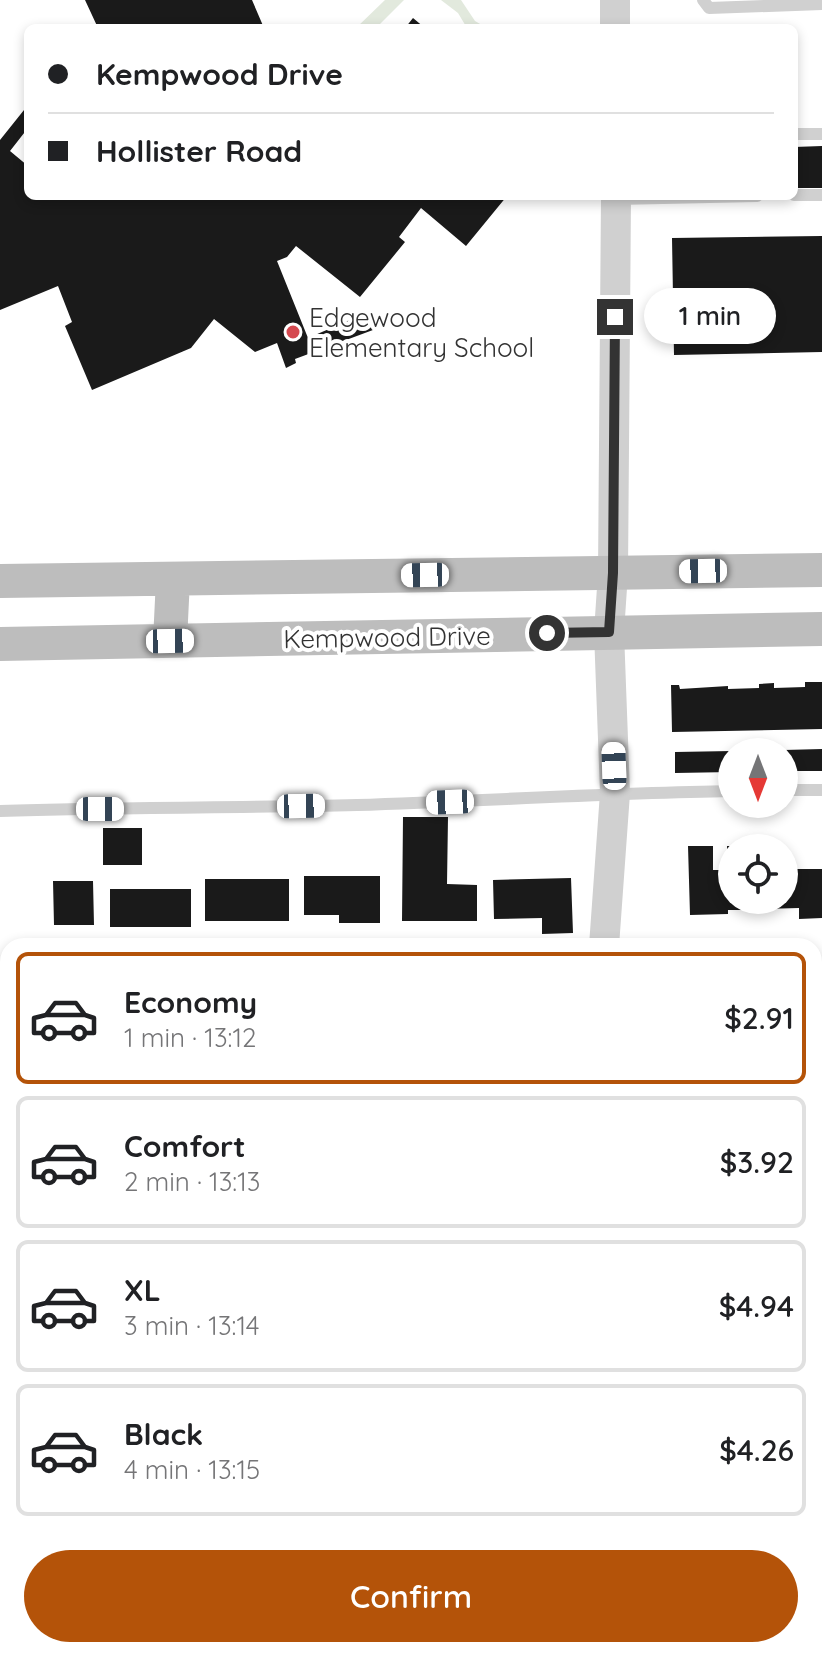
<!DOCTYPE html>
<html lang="en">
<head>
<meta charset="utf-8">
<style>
  :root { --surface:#fff; --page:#f6f6f6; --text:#202124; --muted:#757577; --line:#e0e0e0; --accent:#b45309 }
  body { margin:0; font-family:Quicksand,sans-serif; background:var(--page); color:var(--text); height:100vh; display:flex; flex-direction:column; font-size:30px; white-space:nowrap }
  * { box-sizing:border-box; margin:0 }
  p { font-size:26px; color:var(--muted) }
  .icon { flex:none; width:44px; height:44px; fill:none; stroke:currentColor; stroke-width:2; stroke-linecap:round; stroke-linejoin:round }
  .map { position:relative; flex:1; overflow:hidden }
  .details { position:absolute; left:0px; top:938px; width:822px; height:720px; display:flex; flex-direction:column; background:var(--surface); border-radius:24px 24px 0 0; box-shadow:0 4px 12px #0003 }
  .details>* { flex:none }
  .hud { position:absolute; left:24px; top:24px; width:774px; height:176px; border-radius:12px; box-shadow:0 4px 12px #0003; display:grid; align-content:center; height:176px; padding:0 24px; background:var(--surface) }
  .needle { width:52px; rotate:180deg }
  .controls { position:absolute; left:718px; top:738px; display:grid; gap:16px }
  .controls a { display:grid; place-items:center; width:80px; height:80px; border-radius:50%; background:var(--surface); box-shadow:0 4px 12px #0003; font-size:40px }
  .end { position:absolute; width:36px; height:36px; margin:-18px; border:10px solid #333; background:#fff; box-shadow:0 0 0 4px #fff }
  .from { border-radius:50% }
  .bubble { position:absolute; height:56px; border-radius:28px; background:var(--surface); box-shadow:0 4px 12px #0003; font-size:26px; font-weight:600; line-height:56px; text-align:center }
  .car { position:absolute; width:24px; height:48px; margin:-24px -12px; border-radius:10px; box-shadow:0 0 6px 2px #0007; background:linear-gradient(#fff 24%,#345 0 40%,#fff 0 76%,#345 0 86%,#fff 0) }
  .hud b { display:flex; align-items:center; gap:28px; height:76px; font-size:30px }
  .hud b+b { border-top:2px solid var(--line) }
  .hud i { width:20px; height:20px; background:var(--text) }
  ul { padding:14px 0 0; list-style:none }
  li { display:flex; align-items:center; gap:24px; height:132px; margin:0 16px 12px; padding:0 8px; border:4px solid var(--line); border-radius:12px }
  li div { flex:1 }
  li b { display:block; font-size:30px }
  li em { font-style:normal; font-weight:600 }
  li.selected { border-color:var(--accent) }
  li>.icon { width:72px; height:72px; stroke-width:1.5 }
  .action { display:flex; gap:16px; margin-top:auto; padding:16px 24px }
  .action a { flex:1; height:92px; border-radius:48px; background:var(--accent); color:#fff; font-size:32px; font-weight:600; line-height:92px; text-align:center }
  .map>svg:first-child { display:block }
  .green { fill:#e2e9dd }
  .building { fill:#1a1a1a }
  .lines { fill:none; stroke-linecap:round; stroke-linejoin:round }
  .service { stroke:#d0d0d0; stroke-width:12 }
  .minor { stroke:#d0d0d0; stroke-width:24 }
  .tertiary { stroke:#d0d0d0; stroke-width:30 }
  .secondary { stroke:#bdbdbd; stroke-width:34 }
  .route { stroke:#333; stroke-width:10 }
  .poi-dot { fill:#d54950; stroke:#fff; stroke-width:3 }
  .labels { text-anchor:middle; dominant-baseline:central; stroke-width:8; stroke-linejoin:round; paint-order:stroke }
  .poi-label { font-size:26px; fill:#333; stroke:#fff; text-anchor:start }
  .street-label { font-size:26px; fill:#333; stroke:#fff }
</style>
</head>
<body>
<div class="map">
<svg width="822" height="1658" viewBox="0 0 822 1658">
  <rect width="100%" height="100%" fill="#fff"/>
  <path class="green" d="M385,0H404L376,28H356Z
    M441,0H461L475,21L487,28H467L458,13Z"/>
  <path class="building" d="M85,0H252L264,28H98Z
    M413,18L425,28H405Z
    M28,105V128L10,151L28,166V196H507L466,246L421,208L399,237L405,242L360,297L296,246L287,257L277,261L308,338L373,310L381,327L295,359L296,363L286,368L277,343L255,352L214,319L191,348L92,390L65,326L72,322L58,286L0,310V140Z
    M822,146V188H794V147Z
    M822,236V352L674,355L672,238Z
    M805,682H822V729L672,732L671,685H679L680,689L728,686V689L759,688V684L774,683V688L805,687Z
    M822,749V771H784V750Z
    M732,751V772L675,773V752Z
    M403,817H448L447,884L477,885V921H402Z
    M103,828H142V865H103Z
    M688,846H713V870H728L727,846H732V900H751V910H728V914L690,915Z
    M784,869H822V918L799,919V908L761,909V900H784Z
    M304,876H380V923H339V915H304Z
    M571,878L573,933L542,934V918L494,919L493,880Z
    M205,879H289V921H205Z
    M53,881H93L94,925H54Z
    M110,889H191V927H110Z
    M0,1057H8V1096H0Z
    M3,1215H8V1272H5Z
    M814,1274L822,1276V1304L814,1302Z
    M821,1326H822V1352L814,1349Z
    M814,1361L822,1365V1399L818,1407L814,1405Z
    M0,1395H8V1436H0Z
    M0,1474H8V1552H0Z
    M0,1570H8V1621H0Z
    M814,1634L822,1638V1658H783L785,1655L773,1650H814Z
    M178,1650H229V1658H178Z
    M347,1650H389V1658H347Z
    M544,1650H592L593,1658H545Z"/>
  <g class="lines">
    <path class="service" d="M703,0L709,8L822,4
      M794,134H822
      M794,195H822
      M616,199L757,196
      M784,790H822
      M0,811C119,807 238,808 357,805C482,801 607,793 732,791"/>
    <path class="minor" d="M814,979H822
      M0,993H8
      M0,1342H8"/>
    <path class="tertiary" d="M615,0V28
      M604,946L615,793L609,632L613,573L616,196
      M459,1658L460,1650"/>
    <path class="secondary" d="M0,581L822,570
      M170,641L173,579
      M0,644L822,629"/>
  </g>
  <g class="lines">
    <path class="route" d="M547,633L609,632L613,573L615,317"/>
  </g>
  <circle class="poi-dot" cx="293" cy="332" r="8"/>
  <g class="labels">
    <g class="poi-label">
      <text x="309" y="317">Edgewood<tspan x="309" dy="30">Elementary School</tspan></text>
    </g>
    <g class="street-label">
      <text transform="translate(387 637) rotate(-1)">Kempwood Drive</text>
    </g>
  </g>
</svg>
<div class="controls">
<a><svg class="needle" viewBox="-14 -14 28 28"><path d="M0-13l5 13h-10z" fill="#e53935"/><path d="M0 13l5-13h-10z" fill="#757577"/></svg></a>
<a><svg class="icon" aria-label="locate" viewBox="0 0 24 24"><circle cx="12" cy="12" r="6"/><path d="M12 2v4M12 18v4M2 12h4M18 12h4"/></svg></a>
</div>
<i class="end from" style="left:547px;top:633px"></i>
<i class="end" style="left:615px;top:317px"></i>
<div class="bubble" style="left:644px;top:288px;width:132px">1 min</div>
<i class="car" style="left:703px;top:571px;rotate:269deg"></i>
<i class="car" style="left:425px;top:575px;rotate:269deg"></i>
<i class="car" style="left:170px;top:641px;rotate:89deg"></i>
<i class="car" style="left:614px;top:766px;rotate:358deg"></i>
<i class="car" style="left:450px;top:802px;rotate:268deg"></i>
<i class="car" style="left:301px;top:806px;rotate:89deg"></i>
<i class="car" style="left:100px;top:809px;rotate:90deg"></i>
<div class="hud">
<b><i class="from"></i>Kempwood Drive</b>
<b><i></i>Hollister Road</b>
</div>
<section class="details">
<ul>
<li class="selected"><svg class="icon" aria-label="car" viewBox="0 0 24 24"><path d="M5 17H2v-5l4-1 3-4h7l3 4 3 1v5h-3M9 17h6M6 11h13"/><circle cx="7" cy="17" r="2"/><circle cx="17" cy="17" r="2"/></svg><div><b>Economy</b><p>1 min · 13:12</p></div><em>$2.91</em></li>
<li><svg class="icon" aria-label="car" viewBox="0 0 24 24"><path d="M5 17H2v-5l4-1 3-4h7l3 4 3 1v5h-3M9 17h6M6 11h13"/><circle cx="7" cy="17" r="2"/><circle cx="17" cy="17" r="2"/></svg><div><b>Comfort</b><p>2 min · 13:13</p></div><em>$3.92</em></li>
<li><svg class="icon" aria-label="car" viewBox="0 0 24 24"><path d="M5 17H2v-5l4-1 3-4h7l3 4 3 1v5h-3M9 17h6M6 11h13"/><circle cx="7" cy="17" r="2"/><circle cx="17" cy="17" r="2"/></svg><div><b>XL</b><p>3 min · 13:14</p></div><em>$4.94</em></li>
<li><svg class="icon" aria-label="car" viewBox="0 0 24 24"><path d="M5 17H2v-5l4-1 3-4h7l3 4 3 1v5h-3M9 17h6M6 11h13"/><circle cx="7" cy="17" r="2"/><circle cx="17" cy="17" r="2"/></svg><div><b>Black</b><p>4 min · 13:15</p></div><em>$4.26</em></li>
</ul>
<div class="action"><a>Confirm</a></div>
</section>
</div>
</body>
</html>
